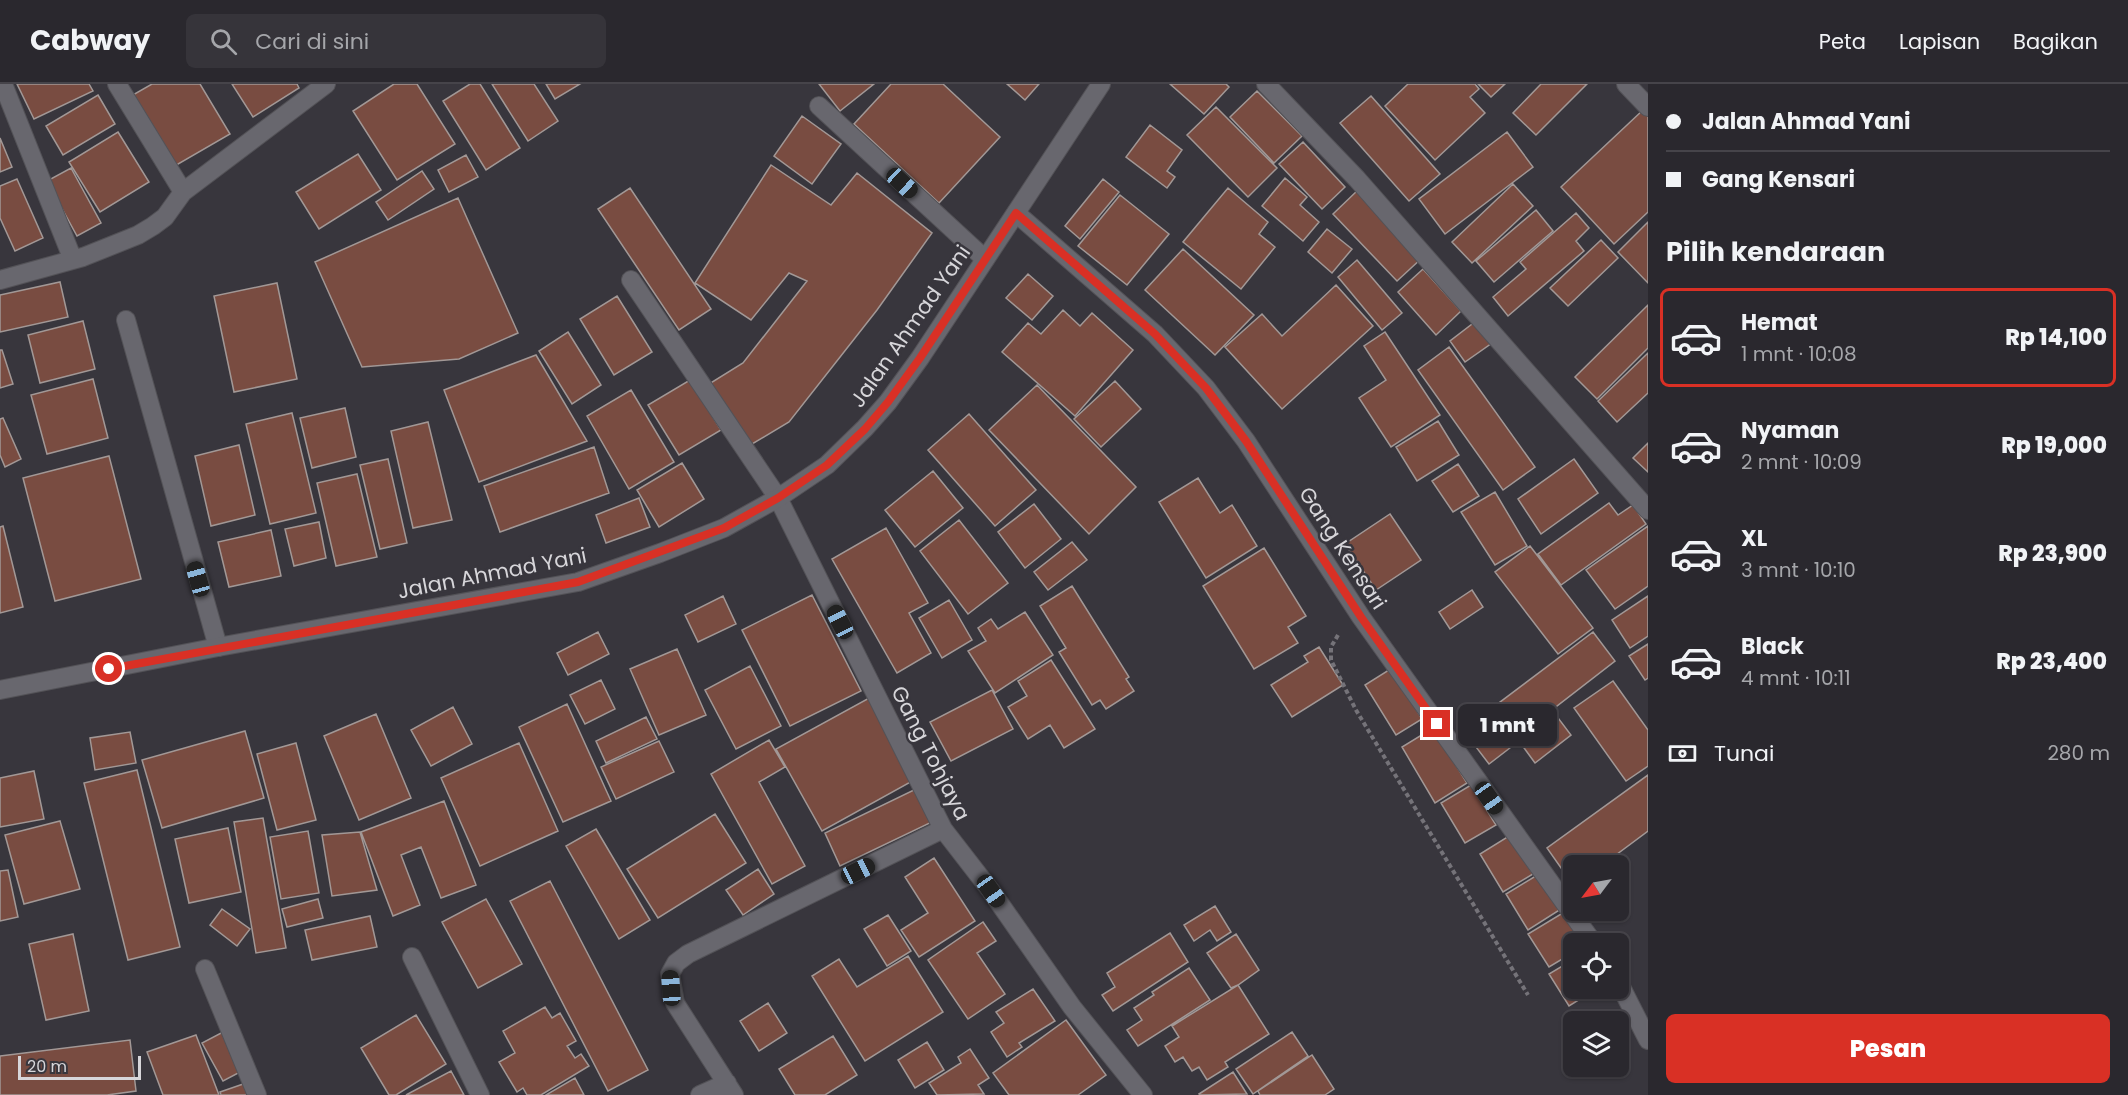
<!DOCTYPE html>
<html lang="id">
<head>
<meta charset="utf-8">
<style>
  :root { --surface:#2a282e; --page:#36343a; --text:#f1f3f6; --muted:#a5a6aa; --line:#46444a; --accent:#d93025 }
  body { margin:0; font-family:Poppins,sans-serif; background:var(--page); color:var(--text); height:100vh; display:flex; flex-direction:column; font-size:22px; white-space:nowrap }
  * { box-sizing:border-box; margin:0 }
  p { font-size:20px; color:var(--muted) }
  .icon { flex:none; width:33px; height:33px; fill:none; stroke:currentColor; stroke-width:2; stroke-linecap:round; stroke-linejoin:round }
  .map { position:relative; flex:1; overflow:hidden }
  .drawer { display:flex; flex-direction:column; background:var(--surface); width:480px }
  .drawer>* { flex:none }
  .guide { display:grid; align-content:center; height:132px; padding:0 18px; background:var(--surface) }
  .needle { width:39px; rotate:238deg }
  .controls { position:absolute; left:1563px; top:771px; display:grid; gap:12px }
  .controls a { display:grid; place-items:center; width:66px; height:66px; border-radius:9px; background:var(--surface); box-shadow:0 2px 4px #0004,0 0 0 2px var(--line); font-size:30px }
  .scale { position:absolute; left:18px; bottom:15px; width:123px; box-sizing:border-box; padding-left:6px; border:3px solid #d7d6da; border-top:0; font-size:16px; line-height:21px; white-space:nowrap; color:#d7d6da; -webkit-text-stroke:4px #38363d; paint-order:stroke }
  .end { position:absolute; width:27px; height:27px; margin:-14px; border:8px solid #d93025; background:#fff; box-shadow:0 0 0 3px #fff }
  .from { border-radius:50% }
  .bubble { position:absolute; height:42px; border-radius:9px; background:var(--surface); box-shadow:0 2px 4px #0004,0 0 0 2px var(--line); font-size:20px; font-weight:800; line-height:42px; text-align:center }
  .car { position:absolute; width:18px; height:36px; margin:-18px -9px; border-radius:8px; box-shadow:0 0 4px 2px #0007; background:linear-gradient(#222 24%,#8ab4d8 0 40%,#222 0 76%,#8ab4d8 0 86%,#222 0) }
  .guide b { display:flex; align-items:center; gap:21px; height:57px; font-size:22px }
  .guide b+b { border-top:2px solid var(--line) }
  .guide i { width:15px; height:15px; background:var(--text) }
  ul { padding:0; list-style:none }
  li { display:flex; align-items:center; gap:18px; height:99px; margin:0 12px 9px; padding:0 6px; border:3px solid transparent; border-radius:9px }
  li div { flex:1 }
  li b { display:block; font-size:22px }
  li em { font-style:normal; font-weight:800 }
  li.active { border-color:var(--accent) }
  li>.icon { width:54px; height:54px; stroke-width:1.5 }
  h2 { padding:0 18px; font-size:27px; line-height:72px }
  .pay { display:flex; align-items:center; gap:15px; height:66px; padding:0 18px; font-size:22px }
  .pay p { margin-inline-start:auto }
  .cta { display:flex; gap:12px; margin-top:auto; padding:12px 18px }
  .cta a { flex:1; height:69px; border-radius:9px; background:var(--accent); color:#fff; font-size:24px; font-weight:800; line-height:69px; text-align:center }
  header { display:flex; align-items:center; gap:36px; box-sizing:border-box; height:84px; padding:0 30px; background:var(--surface); border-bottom:2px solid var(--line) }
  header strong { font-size:28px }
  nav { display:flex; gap:33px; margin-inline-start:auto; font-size:21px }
  .search { width:420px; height:54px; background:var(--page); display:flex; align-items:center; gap:15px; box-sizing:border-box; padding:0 21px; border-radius:9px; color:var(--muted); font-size:22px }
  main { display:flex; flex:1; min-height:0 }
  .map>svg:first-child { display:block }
  .building { fill:#794c41; stroke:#a29896; stroke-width:1.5 }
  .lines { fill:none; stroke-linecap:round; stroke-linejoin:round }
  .street-casing { stroke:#535257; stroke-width:20 }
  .secondary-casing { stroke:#535257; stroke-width:20 }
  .path { stroke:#757379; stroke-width:4; stroke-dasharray:4.5 3; stroke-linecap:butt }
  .street { stroke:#68676e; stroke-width:18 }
  .secondary { stroke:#68676e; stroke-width:18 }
  .route { stroke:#d93025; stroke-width:8 }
  .labels { text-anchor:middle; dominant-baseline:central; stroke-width:5; stroke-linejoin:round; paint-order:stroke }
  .street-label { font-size:21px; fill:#d7d6da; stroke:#38363d }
</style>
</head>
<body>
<header>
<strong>Cabway</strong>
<div class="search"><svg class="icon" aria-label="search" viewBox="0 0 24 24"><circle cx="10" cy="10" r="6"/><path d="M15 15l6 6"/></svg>Cari di sini</div>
<nav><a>Peta</a><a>Lapisan</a><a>Bagikan</a></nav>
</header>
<main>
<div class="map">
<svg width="1648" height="1011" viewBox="0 0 1648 1011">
  <rect width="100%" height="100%" fill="#38363d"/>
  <path class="building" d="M17,0H89L93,7L34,35Z
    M152,0H200L230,50L173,83L131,12Z
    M232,0H297L299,4L253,33Z
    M394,0H417L455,60L397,96L353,27Z
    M470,0H480L520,64L486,86L443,17Z
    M492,0H534L558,37L528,57Z
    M546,0H580L555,15Z
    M819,0H874L840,27Z
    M891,0H943L1000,53L939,119L854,40Z
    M1007,0H1039L1025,16Z
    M1170,0H1226L1229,3L1204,30Z
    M1408,0H1475L1479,5L1470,13L1485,29L1435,76L1385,22Z
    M1478,0H1505L1491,13Z
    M1541,0H1587L1536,51L1513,29Z
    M1257,7L1302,52L1274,79L1230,33Z
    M98,11L115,40L63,71L46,42Z
    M1371,12L1440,90L1409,117L1340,39Z
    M1216,23L1277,84L1248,113L1187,51Z
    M1643,26L1648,31V128L1614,160L1561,103Z
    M802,32L841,60L812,100L774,72Z
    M1150,41L1182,66L1167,87L1175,93L1167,104L1126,73Z
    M118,48L149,98L100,128L69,78Z
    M1507,48L1533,83L1445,150L1419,115Z
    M0,54L12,83L0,88Z
    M1303,58L1345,103L1322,125L1279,80Z
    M358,70L381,106L319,145L296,108Z
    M466,71L478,93L449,108L438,86Z
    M771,81L831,121L857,89L932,149L877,226L789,338L747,363L709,300L743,279L807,197L789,189L751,236L695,199Z
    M71,84L101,139L77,152L47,97Z
    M422,87L434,105L388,136L376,118Z
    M1285,94L1307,113L1300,121L1319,138L1303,157L1262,122Z
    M17,95L43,154L15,167L0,134V102Z
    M1103,95L1119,108L1080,155L1065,142Z
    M1513,100L1533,122L1472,179L1452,158Z
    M630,104L711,225L679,246L598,125Z
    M1228,104L1268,138L1259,150L1275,163L1241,205L1183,158Z
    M1359,105L1423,173L1397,197L1333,130Z
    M1120,111L1169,150L1127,201L1078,162Z
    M458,114L518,249L459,275L362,283L315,178Z
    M1536,126L1553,147L1494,198L1476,177Z
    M1576,129L1589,144L1576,157L1584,167L1508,232L1493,213L1526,185L1520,178Z
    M1648,138V199L1618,168Z
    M1327,145L1352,165L1332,189L1308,168Z
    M1601,156L1618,174L1568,222L1550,204Z
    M1183,165L1254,231L1215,271L1145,206Z
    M1357,176L1402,229L1382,246L1338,193Z
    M1423,185L1461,227L1436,251L1398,208Z
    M1028,190L1053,212L1032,236L1006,214Z
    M60,198L68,233L0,248V211Z
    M277,199L297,295L234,308L214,212Z
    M1336,201L1373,242L1282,325L1225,263L1262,230L1282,252Z
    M617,212L652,268L614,291L580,235Z
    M1648,221V264L1597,315L1575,293Z
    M1063,226L1080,242L1092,229L1133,266L1075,332L1002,268L1028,239L1041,250Z
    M83,237L95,285L40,299L28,251Z
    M1476,237L1492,259L1465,278L1450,257Z
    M568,248L601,301L572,320L539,267Z
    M1385,248L1440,331L1391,363L1359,314L1386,296L1364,262Z
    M1449,263L1535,383L1503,406L1418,286Z
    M0,266H2L13,300L0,304Z
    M1648,269V309L1617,338L1598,317Z
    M536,271L587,357L479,398L444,306Z
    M93,295L108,354L47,370L31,311Z
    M690,296L721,346L679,371L648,321Z
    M1115,297L1141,325L1101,363L1074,335Z
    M1037,301L1136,403L1089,450L989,346Z
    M631,306L674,378L629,405L587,332Z
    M345,324L356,373L312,384L300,334Z
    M292,329L316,429L270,440L246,340Z
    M969,330L1036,406L995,442L928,366Z
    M3,334L21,375L5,383L0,371V335Z
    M1438,337L1459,371L1417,397L1396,363Z
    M428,338L452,436L413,444L391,347Z
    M1648,359V388L1633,374Z
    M239,361L255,431L211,442L195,372Z
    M594,363L609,409L500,448L484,402Z
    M109,372L141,495L55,517L23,394Z
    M388,375L407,459L380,465L360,381Z
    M1574,375L1598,409L1541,450L1518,415Z
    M682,379L704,415L659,443L637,406Z
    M1458,380L1479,412L1453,428L1432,397Z
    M933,387L963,424L915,463L885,426Z
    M357,390L377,473L336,482L317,399Z
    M1198,394L1220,429L1232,421L1257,462L1206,494L1159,418Z
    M1495,408L1527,462L1495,481L1461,428Z
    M639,414L650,443L606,459L596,431Z
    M1609,419L1618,431L1633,421L1646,440L1561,501L1538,470Z
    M1034,420L1061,455L1025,484L998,448Z
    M1390,430L1421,476L1376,506L1345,460Z
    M959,436L1008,499L968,530L920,467Z
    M319,438L326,474L294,482L285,445Z
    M3,442L23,523L0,529V443Z
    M1648,442V502L1615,525L1586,486Z
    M886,444L928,519L909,529L931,569L897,589L832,475Z
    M271,446L281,492L229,503L218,458Z
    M1072,458L1087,476L1048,506L1034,488Z
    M1530,462L1593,544L1558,570L1495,488Z
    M1264,464L1306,532L1288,543L1298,559L1254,585L1203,502Z
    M1072,502L1129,593L1126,595L1134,607L1106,625L1100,616L1092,621L1059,568L1066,564L1040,522Z
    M1472,506L1483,523L1450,545L1439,528Z
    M812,511L861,607L790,642L742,546Z
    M723,512L736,540L698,558L685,531Z
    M1648,512V552L1630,564L1612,536Z
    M949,516L972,556L942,574L919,534Z
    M1025,528L1053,571L995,609L968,567L986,557L978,544L991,535L998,545Z
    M598,548L609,570L568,591L557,569Z
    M1593,548L1615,577L1552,626L1571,651L1535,679L1519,657L1489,680L1463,646Z
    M1648,560V594L1645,596L1629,572Z
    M1319,563L1343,601L1292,633L1271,601L1308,578L1304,572Z
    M677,565L706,631L659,651L630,585Z
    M1051,576L1095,645L1064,664L1050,641L1028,655L1008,623L1027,612L1018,597Z
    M750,582L781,642L736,665L705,606Z
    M1392,584L1422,635L1396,651L1365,601Z
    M601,596L615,625L585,640L570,611Z
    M1613,597L1648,646V682L1626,697L1574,624Z
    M992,606L1013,645L951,677L930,638Z
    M871,613L916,695L822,747L776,665Z
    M567,620L611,717L563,738L519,643Z
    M453,623L472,660L431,682L411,646Z
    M376,630L411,714L359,736L324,652Z
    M646,633L657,655L606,679L596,657Z
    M1433,644L1467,699L1435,719L1402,663Z
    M245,647L264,714L162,744L142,676Z
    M130,648L136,679L95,686L90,654Z
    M769,656L785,683L759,698L805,782L772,800L711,690Z
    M659,657L674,688L616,715L601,683Z
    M296,659L316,736L277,746L257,670Z
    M519,659L558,747L480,782L441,694Z
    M137,686L180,863L128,876L84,699Z
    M34,687L44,735L0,743V694Z
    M1648,691V747L1601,782H1574L1573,801L1547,764Z
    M1471,701L1496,741L1465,759L1441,719Z
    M918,704L934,737L840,782L825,749Z
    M444,717L476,801L441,814L421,763L401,771L420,821L393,832L361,748Z
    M715,730L746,779L658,834L627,785Z
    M263,734L286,864L256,869L234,738Z
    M60,737L80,805L24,820L5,751Z
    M228,744L241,808L189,819L175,755Z
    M596,745L650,836L619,855L566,762Z
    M308,747L319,809L281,815L270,753Z
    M360,748L377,806L332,812L322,751Z
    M1509,752L1533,790L1503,808L1480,770Z
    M934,774L975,837L919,873L901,846L928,829L905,793Z
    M758,785L774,810L743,831L726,806Z
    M8,786L18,833L0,837V787Z
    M1539,790L1561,825L1528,846L1506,810Z
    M550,797L648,986L608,1007L510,817Z
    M318,815L323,834L287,843L282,825Z
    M486,815L522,880L478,904L442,838Z
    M1215,822L1231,848L1217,857L1210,846L1194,857L1184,841Z
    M222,825L250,845L237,862L210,841Z
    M1566,827L1586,860H1574V868L1549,883L1528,850Z
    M888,831L911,867L887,882L864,845Z
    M370,832L377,863L312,876L305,846Z
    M983,838L996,857L977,869L1005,910L968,935L928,876Z
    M1170,849L1188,878L1113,927L1102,911L1115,903L1107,889Z
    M73,850L89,927L46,936L29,860Z
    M1236,850L1259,886L1238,901L1231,904L1207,869Z
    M908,872L943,928L865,977L812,892L839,875L857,903Z
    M1574,875V904H1598L1569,922L1549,890Z
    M1189,884L1210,916L1138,962L1127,946L1142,936L1134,924L1154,911L1152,908Z
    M1238,901L1269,950L1225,978L1228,983L1207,996L1199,983L1192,987L1183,973L1175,978L1165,962L1179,953L1172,942Z
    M1033,905L1055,937L1019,959L1022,963L1007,973L991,948L1004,939L996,928Z
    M768,919L787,949L759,967L740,937Z
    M545,923L552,934L560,929L576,957L567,962L575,974L581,970L589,982L541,1011H527L523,1004L517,1008L499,978L515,969L503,947Z
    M416,931L446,980L396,1011H389L361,964Z
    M1066,936L1106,991L1078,1011H1009L993,989Z
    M223,948L244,986L223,997L202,959Z
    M1292,948L1308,972L1253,1010L1236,985Z
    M196,951L219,1011H163L147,968Z
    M833,952L857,991L825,1011H795L779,985Z
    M130,956L136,1007L107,1011H0V972Z
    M927,958L944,986L915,1004L898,976Z
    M970,965L989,994L978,1001L984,1010L937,1011L929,999L961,979L958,973Z
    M1312,971L1334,1005L1325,1011H1260L1258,1007Z
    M451,987L464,1011H406Z
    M1233,988L1247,1010L1200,1011L1199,1010Z
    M575,994L584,1011H546Z
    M249,998L254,1011H221L220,1008Z"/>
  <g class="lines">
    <g class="street-casing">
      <path id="street" d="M3,0L73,176
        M117,0L183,108
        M1266,0L1357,95L1648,426
        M1626,0L1648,23
        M819,22L985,175
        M1016,129L1155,250L1206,304L1246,357L1361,533L1594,860
        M0,196L83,173L138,151L153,142L165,133L183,108L326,0
        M631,196L778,414L943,745L991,807L1072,923L1143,1011
        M126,236L218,563
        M412,873L480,1011
        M205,885L257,1011
        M1618,897L1648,956
        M700,1011L727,999
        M734,1011L675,919L670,890L676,879L688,870L943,745"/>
    </g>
    <g class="secondary-casing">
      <path id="secondary" d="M0,606L218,563L578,498L660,469L724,444L778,414L827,381L865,344L888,318L920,274L1101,0"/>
    </g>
    <path class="path" d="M1338,551L1331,563V576L1356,626L1528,911"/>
    <use href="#street" class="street"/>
    <use href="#secondary" class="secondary"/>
  </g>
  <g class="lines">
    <path class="route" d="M109,585L578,498L724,444L778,414L827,381L865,345L888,318L920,274L1016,129L1155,250L1206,304L1246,357L1361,533L1437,640"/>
  </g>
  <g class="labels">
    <g class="street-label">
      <text transform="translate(910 242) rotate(-55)">Jalan Ahmad Yani</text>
      <text transform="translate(1343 464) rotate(57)">Gang Kensari</text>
      <text transform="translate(492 489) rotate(-11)">Jalan Ahmad Yani</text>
      <text transform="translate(931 669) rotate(63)">Gang Tohjaya</text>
    </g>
  </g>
</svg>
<div class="controls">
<a><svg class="needle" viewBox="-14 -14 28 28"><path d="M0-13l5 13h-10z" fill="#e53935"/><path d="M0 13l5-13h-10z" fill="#a5a6aa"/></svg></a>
<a><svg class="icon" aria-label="locate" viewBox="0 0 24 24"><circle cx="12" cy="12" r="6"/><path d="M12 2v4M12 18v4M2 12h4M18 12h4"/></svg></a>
<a><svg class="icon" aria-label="layers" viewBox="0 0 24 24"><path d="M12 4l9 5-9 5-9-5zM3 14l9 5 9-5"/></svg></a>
</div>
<div class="scale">20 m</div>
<i class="end from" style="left:109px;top:585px"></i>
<i class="end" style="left:1437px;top:640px"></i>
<div class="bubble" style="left:1458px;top:620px;width:99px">1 mnt</div>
<i class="car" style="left:902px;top:99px;rotate:133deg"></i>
<i class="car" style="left:198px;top:495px;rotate:344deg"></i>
<i class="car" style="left:840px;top:538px;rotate:333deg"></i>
<i class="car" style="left:1489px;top:714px;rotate:145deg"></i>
<i class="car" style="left:858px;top:787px;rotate:64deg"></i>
<i class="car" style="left:991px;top:807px;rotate:145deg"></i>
<i class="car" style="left:671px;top:904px;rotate:356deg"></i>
</div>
<section class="drawer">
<div class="guide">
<b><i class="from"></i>Jalan Ahmad Yani</b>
<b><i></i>Gang Kensari</b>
</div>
<h2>Pilih kendaraan</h2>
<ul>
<li class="active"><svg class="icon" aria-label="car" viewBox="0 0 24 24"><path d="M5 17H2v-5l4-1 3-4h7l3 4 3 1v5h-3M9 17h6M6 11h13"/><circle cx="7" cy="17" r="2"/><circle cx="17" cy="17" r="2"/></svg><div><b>Hemat</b><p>1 mnt · 10:08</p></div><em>Rp 14,100</em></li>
<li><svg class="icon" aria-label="car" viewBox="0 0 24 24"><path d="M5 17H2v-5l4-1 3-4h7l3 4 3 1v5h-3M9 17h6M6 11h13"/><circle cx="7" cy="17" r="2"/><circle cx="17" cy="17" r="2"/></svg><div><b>Nyaman</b><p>2 mnt · 10:09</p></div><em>Rp 19,000</em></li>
<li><svg class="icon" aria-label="car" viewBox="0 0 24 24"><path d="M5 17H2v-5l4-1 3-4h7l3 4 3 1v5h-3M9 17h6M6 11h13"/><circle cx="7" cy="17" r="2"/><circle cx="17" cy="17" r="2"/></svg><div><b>XL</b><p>3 mnt · 10:10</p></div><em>Rp 23,900</em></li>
<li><svg class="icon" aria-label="car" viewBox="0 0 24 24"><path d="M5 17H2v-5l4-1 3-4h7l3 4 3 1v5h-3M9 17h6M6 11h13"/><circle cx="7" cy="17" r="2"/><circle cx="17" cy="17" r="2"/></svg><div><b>Black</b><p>4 mnt · 10:11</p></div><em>Rp 23,400</em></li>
</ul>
<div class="pay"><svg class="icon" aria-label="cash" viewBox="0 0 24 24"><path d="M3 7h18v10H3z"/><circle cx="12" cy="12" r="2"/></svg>Tunai<p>280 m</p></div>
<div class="cta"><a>Pesan</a></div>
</section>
</main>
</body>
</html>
